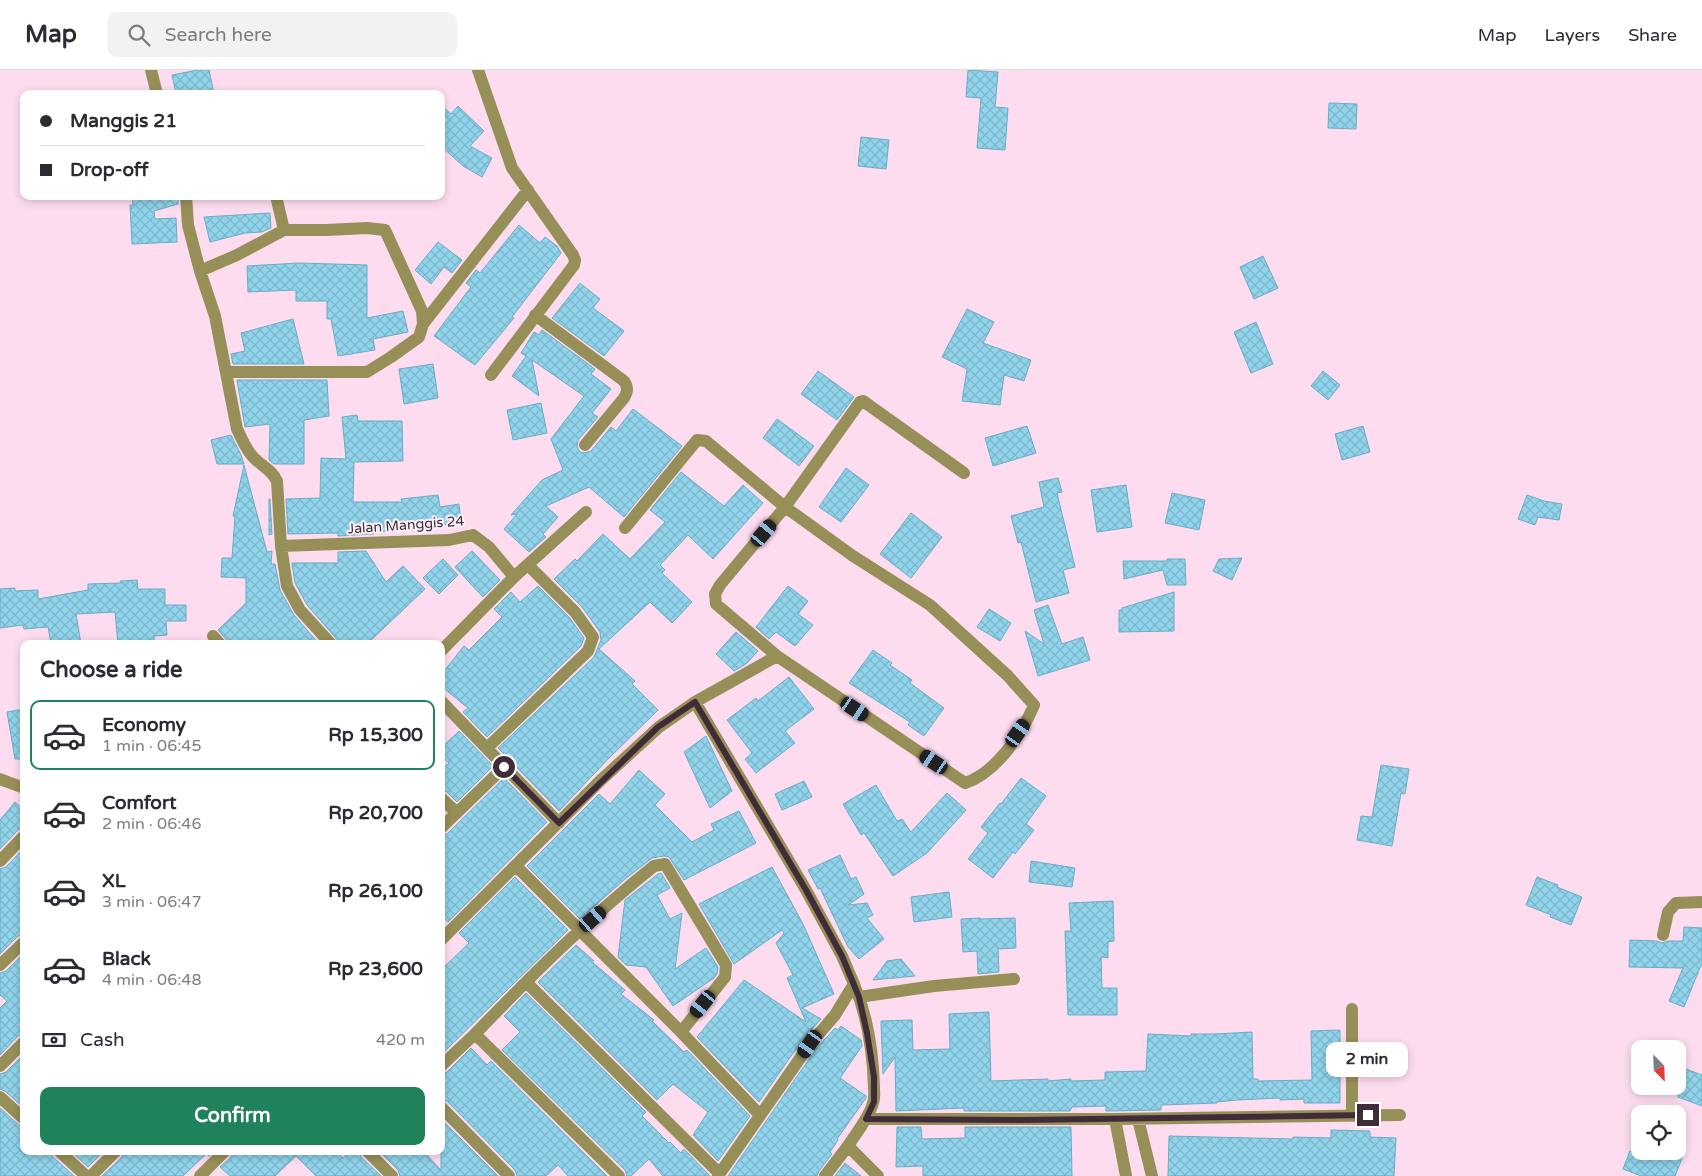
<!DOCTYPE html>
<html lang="en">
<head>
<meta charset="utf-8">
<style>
  :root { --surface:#fff; --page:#f2f2f3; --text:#2b2b33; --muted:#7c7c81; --line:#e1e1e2; --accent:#20825b }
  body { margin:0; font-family:"Varela Round",sans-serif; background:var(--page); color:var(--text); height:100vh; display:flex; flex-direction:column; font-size:19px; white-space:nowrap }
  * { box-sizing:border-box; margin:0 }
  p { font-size:16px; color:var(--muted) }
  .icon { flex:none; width:28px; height:28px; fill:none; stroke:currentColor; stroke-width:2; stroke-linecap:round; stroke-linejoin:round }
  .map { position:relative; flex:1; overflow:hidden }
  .drawer { position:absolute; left:20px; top:570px; width:425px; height:515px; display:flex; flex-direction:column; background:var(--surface); border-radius:10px; box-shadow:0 2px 8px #0003 }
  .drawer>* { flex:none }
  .banner { position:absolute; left:20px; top:20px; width:425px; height:110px; border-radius:10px; box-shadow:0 2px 8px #0003; display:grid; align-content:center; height:110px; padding:0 20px; background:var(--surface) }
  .needle { width:32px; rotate:157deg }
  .fabs { position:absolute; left:1631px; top:970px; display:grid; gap:10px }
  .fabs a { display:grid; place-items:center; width:55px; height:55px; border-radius:10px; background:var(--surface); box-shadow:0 2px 8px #0003; font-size:25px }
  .end { position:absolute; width:22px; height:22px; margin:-11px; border:6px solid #402b38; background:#fff; box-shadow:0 0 0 2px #fff }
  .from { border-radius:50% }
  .bubble { position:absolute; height:35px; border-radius:10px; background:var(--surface); box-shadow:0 2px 8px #0003; font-size:16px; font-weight:800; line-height:35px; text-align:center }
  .car { position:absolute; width:15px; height:30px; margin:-15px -8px; border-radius:6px; box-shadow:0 0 4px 1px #0007; background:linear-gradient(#222 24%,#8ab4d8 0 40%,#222 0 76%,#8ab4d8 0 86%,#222 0) }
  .banner b { display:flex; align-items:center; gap:18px; height:48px; font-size:19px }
  .banner b+b { border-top:1px solid var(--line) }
  .banner i { width:12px; height:12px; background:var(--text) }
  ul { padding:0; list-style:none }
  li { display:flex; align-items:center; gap:15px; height:70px; margin:0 10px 8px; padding:0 10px; border:2px solid transparent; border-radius:10px }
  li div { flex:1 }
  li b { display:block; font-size:19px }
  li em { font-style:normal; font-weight:800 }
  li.selected { border-color:var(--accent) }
  li>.icon { width:45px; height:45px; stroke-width:1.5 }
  h2 { padding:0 20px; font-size:22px; line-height:60px }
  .pay { display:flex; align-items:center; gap:12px; height:55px; padding:0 20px; font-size:19px }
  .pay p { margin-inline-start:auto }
  .button { display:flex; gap:10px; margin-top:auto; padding:10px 20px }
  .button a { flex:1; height:58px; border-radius:10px; background:var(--accent); color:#fff; font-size:20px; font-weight:800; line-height:58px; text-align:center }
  header { display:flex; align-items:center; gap:30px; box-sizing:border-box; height:70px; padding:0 25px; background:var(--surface); border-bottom:1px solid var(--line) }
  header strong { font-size:24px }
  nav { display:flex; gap:28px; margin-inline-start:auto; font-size:18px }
  .search { width:350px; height:45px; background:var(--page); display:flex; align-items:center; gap:12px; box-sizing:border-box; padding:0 18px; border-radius:10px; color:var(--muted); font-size:19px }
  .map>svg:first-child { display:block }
  .building { fill:url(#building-cross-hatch); stroke:#69adc4 }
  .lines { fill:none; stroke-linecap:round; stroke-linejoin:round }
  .minor { stroke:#978f58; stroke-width:12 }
  .route { stroke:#402b38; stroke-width:6 }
  .labels { text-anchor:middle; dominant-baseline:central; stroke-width:4; stroke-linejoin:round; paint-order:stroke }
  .street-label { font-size:14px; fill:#402b38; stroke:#fdf1f8 }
</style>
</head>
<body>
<header>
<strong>Map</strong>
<div class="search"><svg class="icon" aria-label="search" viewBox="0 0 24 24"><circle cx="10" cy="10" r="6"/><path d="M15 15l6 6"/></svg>Search here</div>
<nav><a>Map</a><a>Layers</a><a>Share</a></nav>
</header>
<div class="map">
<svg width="1702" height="1106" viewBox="0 0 1702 1106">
  <defs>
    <pattern id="building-cross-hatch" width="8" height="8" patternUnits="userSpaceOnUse" patternTransform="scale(1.25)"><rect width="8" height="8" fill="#90d4eb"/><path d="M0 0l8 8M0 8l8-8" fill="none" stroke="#7db6ca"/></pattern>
  </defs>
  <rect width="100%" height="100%" fill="#fedcf0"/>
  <path class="building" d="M198,0H209L214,24H176L172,5Z
    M968,0L998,2L995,37L1008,38L1005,80L977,78L981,28L966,27Z
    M1329,33L1357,34L1356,59L1328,58Z
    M441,35L451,44L458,36L484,61L470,76L492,88L482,107L463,96L441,76Z
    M861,67L889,70L886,99L858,96Z
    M132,126H178V134L154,141L155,149L176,148L177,172L132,174L130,135H133Z
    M270,143L271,158L262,162L245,163L210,172L204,147Z
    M519,155L540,173L545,167L557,176L561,183L512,247L514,248L475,295L434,266L471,217L466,213L476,200L480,203Z
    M438,172L462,190L452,203L444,197L431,214L415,200Z
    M1263,186L1278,218L1254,229L1240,197Z
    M299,193L367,195V248L403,241L408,262L373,269L375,280L338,286L331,249H327V231H296V220L248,222L247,196Z
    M580,213L600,229L593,238L624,261L604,286L552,248Z
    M967,239L994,252L983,273L1031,290L1024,311L1004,305L1000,335L962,331L967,299L942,287Z
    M293,249L304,294H233L231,284L245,281L241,263Z
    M1256,252L1273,294L1251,303L1234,262Z
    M542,260L595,299L591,304L611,319L592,343L598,347L578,370L577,377L580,382L584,383L591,381L611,357L616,361L633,339L682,376L624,447L589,417L546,436L558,447L543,464L546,467L529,482L504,459L517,444L511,445L542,410L563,400L551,369L584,326L532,290L539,326L512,306L526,286L521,283L534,262L539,265Z
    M433,294L438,328L404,334L399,299Z
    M818,301L854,327L837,350L801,324Z
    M1323,301L1340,315L1328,330L1311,316Z
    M237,310H327L329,346L304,350V394H274L269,390L270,354L245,357Z
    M541,333L547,363L513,370L507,340Z
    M357,345L358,351H402L403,391L354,392L353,432H402L401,429L438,425L440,437L459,434L461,452L442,455V458L372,462L374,464L338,466V463L288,464L286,429L320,428L321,388L346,389L342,347Z
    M777,349L814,376L799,396L763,368Z
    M1027,356L1036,383L993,396L985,368Z
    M1363,356L1370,382L1342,390L1335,364Z
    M231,365L241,385L244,394H217L211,370Z
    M244,395L267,482L272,481L271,494H275L280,520L294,545L319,574H228L226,569L218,560L246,533V508L221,507L222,488H232L235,446H233Z
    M846,398L869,415L841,452L819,437Z
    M681,402L724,436L743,415L763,433L713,489L688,465L660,495L665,500L662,503L692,532L672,553L650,532L599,579L635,611L632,614L658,640L609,688L559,741L498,678L594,587L601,570L600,562L582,537L554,509L575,489L577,491L603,464L630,489L665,452L650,440Z
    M1058,408L1062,422L1057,423L1075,497L1063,500L1069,523L1036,532L1021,472L1018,473L1011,446L1044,437L1039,412Z
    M1126,415L1132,457L1097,462L1091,420Z
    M1172,423L1205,430L1199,460L1165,453Z
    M1527,425L1544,431L1562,434L1559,450L1538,447L1535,455L1518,449Z
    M269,429H270L272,464L269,465Z
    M911,443L942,467L911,508L880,484Z
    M366,481L386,512L403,496L425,519L367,574H341L307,535L295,513L292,493H338V482Z
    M472,481L500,510L483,527L455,497Z
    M1242,488L1232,510L1213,501L1219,489Z
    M443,489L458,505L439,524L423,508Z
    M1167,489H1185L1186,515H1167L1163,500L1124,509L1123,491H1167Z
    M137,510L138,519H165V535H186V551H166L167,565L154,566V574H118L115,542L76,544L81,574H51L48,557L24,559L23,555L0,558V519L15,518V521L38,520V529L88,520V514L121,513L120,511Z
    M538,516L569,547L584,568L581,576L487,667L463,642L468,638L441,616V605L464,576L469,580L502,547L494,539L511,522L520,532Z
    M788,516L808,531L798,544L813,555L795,576L776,562L769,569L756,557Z
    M1174,522V561L1119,562V540H1122V538Z
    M1048,535L1062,574L1083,567L1090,590L1038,606L1025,561L1044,574L1034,540Z
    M989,539L1011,553L1000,571L977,557Z
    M736,562L758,581L746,594L734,601L716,584Z
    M873,580L892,593L890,595L912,610L910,613L944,638L924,666L908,655L910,652L849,613Z
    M789,607L814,639L785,661L795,673L756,703L745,689L752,683L727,650L756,628L758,631Z
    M24,639V689H15L7,642Z
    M459,661L493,696L457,732L447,722L441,720V700L449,693L441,686V678Z
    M706,666L732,721L710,738L684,682Z
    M1381,695L1409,699L1405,724L1401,723L1392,776L1357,770L1361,746L1372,747Z
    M639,700L665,724L655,735L692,772L714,760L711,754L739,741L756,773L684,810L669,787L664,786L652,788L625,809L580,849L527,796L599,724L610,734Z
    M504,708L547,752L448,852L441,845V766L447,764Z
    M1021,708L1046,726L1026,754L1034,760L1015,784L1013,782L993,808L968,789L988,763L981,757L1000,733L1001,734Z
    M804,711L812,727L782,740L775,724Z
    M876,715L897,751L902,749L911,762L947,723L966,740L927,783L893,806L864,763L861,765L843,734Z
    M15,732L24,740V758L18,760L0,779V750Z
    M24,778V864L18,866L0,884V799L6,797Z
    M840,785L851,809L856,807L864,824L848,835L867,833L873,845L867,848L884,869L859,889L848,877L820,818L818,819L808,800Z
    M1031,791L1075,798L1072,817L1029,812Z
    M772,797L803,854L834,924L802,938L821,949L803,969L759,1032L697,967L744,910L806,952L787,908L793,905L776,873L784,863L782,860L734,894L699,834Z
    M661,803L670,818L657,825L670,849L682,843L675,899L706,878L718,897L717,904L714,908L673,936L646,897L626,895L618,887L625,830L658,804Z
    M515,807L568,860L441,985V900L469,873L459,863Z
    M1537,807L1558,815L1557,817L1582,827L1571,855L1550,847L1551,845L1526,835Z
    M949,822L952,847L914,852L911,827Z
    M1113,831L1114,871L1108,872V888L1101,887L1102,918H1117V945H1068L1065,861H1071L1069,833Z
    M980,848L981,849L1015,848L1016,878L998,879L999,902L978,904L977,881L963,882L961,849Z
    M1684,857L1702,858V893L1684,937L1669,931L1683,898L1629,897L1630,870L1657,871L1662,873L1668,871H1683Z
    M576,875L594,891H591L625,920L621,924L654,950L652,951L684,982L687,980L750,1046L718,1091L693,1065L708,1042L673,1014L657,1030L538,912Z
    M24,883V964L18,966L0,985V938L7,931L0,925V903L6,901Z
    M901,889L915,906L873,910L887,891Z
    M526,923L646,1042L642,1046L669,1073L670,1072L681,1083L684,1079L710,1106H663L649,1089L631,1106H627L625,1100L502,980L520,962L504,946Z
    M989,942L991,1011L1048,1009V1011L1071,1009V1011L1105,1010V1002L1146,1001L1148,964L1191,966V964H1215L1252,962L1253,1009H1258V1011L1312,1010L1311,961L1340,960V1033H1304V1029L1280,1030V1028L1237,1030L1217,1032V1033L1161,1035V1040L1106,1041V1036L1072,1037L1070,1041H964V1038L896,1041L895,987L883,1004L881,951L912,950L913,980L950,979L949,944Z
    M841,956L861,970L862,976L840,1008L866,1026V1028L837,1069L838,1070L830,1082L832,1084L819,1101L817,1106H728L816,979L835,958L838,960Z
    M471,978L487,995L491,991L607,1106H568L558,1095L546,1106H517L515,1100L447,1031L441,1029V1004L447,1002Z
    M24,984V1038L5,1021L0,1019V1004L6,1002Z
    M1678,996L1702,1005V1036L1678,1027Z
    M0,1038L19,1055L24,1057V1081H51L53,1087L74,1106H0Z
    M441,1049L498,1106H400L398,1100L379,1081H423L441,1100Z
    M897,1057H921L922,1069L965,1068V1057H1071L1072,1106H923V1096L896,1097Z
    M1331,1060L1370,1061V1067L1396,1068L1394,1106H1168L1169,1066L1293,1069V1067L1331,1068Z
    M71,1081H104L88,1097Z
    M124,1081H213L209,1086L207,1083L183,1106H102L122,1087Z
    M233,1081H336L343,1088L349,1081H359L361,1087L381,1106H316L296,1086L275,1106H230L220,1097L231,1087Z
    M1630,1081H1670L1683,1086L1675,1106H1641L1623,1099Z
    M845,1093L861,1106H835Z"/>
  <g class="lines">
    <path class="minor" d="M151,0L157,24
      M478,0L512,98L573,185L575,190L574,195L491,305
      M186,126L188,155L200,201L215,246L237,359C242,369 246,380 254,388C262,396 272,400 277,411L281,476L287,516L300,540L331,574
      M276,126L284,160
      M200,201L237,185L284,160H326L367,158L385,160L422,241L423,254
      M535,245L624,311C628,317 628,321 624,328L585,375
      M226,302H367L391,287L419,267L423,254L528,120
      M625,458L697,370L706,371L785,437L853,486L930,535L1008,606L1034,635C1022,664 996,703 965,713L777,586
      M281,476L449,470L473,465L489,477L514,507
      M213,566L220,574
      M441,581L514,507L586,442
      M441,631L559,753
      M695,632L777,586L716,534L715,524L720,515L785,437L860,332L863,331L964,403
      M487,678L588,581L593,567L575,542L528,495
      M0,709L24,718
      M441,728L457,743
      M441,758L504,697
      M0,791L24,766
      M516,796L681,962L760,1045
      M1663,865L1668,842L1676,833L1702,832
      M441,870L601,710L659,657L695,632L806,820L842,886L854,914L835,945L810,974L718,1106
      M0,895L24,872
      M526,912L719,1103
      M854,914C867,945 873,983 874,1017C874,1022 875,1028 873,1033C869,1048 856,1063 848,1076L878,1106
      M859,927L934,916L1014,909
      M1352,939V1046
      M475,964C532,905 590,847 654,796L665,794L726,895L725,907L681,962
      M0,996L24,972
      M441,996L475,964L619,1106
      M0,1027L24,1049
      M441,1037L509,1106
      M866,1049H1115L1126,1106
      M1115,1049L1400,1045
      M1138,1049L1152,1106
      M59,1081L86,1106
      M367,1081L392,1106
      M91,1106L116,1081
      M200,1106L225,1081
      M825,1106L848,1076"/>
  </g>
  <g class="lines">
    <path class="route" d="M504,697L559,753L658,657L695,632L806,820L842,886L859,927L867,963L874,1007V1032L866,1049L1021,1050L1368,1045"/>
  </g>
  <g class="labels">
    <g class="street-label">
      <text transform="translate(406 455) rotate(-4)">Jalan Manggis 24</text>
    </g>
  </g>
</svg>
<div class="fabs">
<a><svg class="needle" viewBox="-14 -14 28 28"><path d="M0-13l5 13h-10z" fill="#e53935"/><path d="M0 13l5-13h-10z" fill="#7c7c81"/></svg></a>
<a><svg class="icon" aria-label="locate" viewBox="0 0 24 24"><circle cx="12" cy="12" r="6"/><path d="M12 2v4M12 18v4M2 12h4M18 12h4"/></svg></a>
</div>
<i class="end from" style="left:504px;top:697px"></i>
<i class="end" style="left:1368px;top:1045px"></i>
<div class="bubble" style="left:1326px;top:972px;width:82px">2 min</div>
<i class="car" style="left:764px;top:463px;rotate:40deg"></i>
<i class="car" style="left:855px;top:639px;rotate:124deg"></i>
<i class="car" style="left:1018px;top:663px;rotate:35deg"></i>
<i class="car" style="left:934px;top:692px;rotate:304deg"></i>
<i class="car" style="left:593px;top:849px;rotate:49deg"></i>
<i class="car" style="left:703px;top:934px;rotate:219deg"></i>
<i class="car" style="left:810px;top:974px;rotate:215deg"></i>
<div class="banner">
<b><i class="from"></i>Manggis 21</b>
<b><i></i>Drop-off</b>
</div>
<section class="drawer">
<h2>Choose a ride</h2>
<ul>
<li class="selected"><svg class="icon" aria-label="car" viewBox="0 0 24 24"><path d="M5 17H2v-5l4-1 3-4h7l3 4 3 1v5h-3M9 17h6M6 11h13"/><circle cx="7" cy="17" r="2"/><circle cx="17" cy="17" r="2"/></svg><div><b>Economy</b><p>1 min · 06:45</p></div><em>Rp 15,300</em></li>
<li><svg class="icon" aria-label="car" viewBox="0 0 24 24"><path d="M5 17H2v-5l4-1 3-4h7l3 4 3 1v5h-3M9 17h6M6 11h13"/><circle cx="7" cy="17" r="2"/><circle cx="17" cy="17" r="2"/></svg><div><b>Comfort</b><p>2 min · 06:46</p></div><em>Rp 20,700</em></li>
<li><svg class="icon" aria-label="car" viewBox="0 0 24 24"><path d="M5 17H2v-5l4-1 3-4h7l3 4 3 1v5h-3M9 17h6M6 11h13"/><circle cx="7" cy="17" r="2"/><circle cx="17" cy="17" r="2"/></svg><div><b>XL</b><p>3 min · 06:47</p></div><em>Rp 26,100</em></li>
<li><svg class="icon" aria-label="car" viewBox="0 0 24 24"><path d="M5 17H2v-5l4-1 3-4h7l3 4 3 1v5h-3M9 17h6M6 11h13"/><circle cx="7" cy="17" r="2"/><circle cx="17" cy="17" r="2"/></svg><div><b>Black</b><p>4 min · 06:48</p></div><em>Rp 23,600</em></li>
</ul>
<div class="pay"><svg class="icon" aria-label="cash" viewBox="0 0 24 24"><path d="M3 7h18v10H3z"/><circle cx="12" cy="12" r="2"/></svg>Cash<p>420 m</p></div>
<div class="button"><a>Confirm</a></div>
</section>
</div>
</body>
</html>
